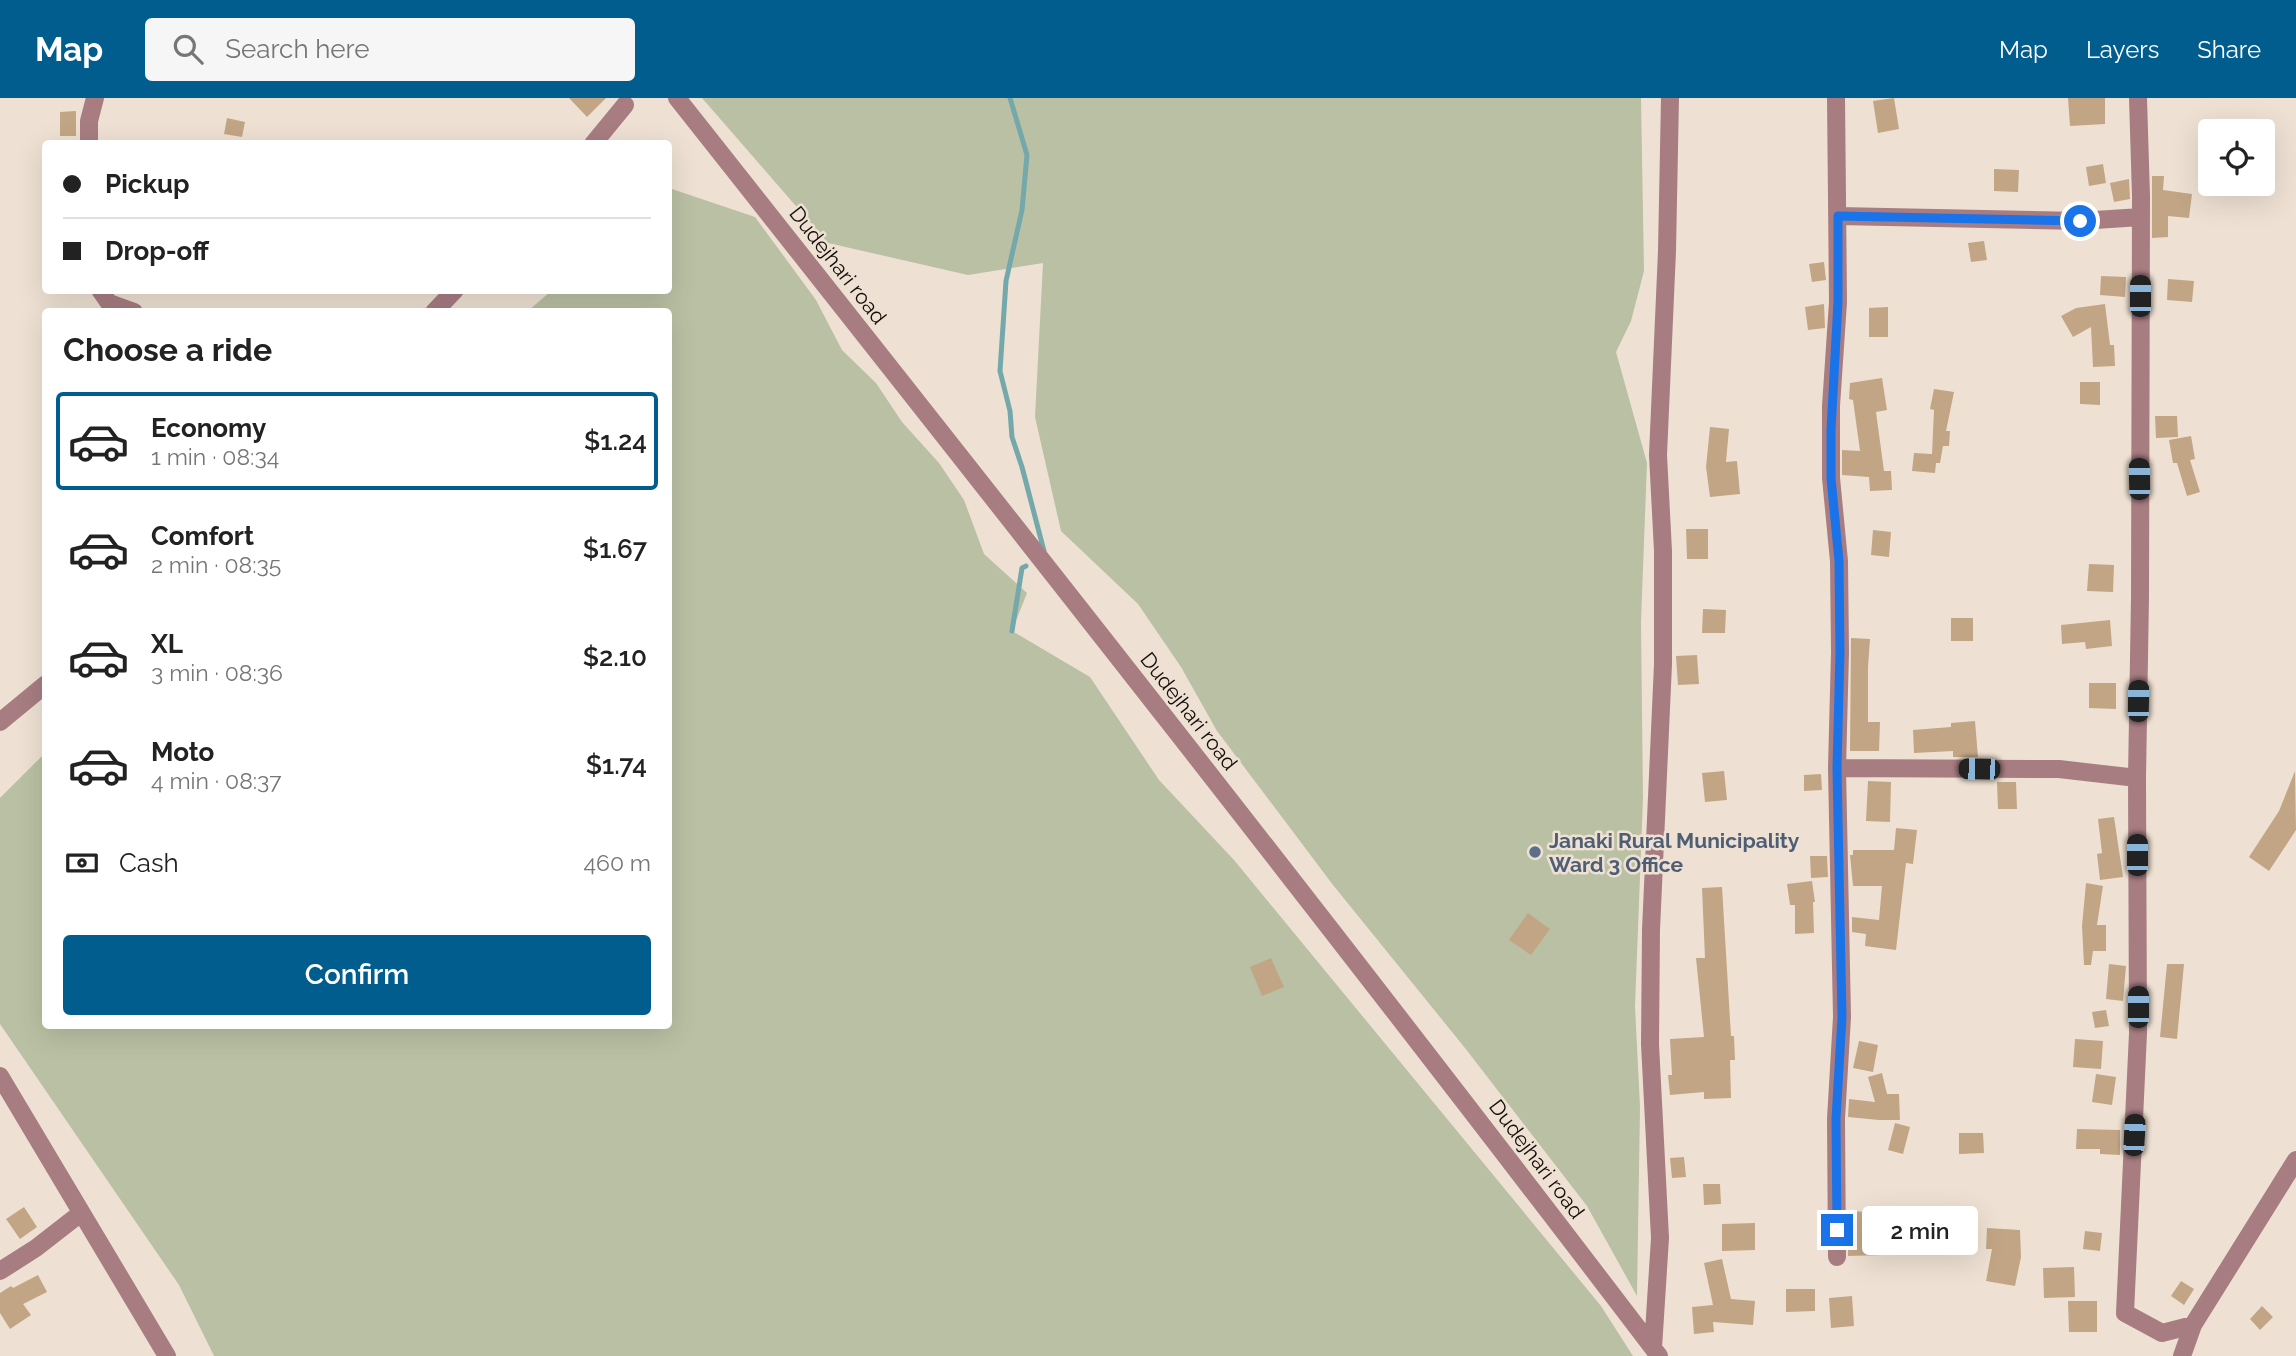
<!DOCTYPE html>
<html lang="en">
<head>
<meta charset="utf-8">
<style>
  :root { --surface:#fff; --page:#f6f6f6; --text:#222; --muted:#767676; --line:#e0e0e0; --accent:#015d8e }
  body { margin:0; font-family:Raleway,sans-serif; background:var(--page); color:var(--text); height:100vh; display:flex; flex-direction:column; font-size:26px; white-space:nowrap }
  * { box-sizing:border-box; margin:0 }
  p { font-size:23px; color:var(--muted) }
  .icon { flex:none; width:38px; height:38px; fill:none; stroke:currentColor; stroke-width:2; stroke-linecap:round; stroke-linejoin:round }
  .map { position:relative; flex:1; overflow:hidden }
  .details { position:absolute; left:42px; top:210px; width:630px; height:721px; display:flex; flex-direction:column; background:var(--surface); border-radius:7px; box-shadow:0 7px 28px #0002 }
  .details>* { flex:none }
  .top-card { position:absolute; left:42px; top:42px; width:630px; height:154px; border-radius:7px; box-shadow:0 7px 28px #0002; display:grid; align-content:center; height:154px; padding:0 21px; background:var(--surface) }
  .fabs { position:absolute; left:2198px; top:21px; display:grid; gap:14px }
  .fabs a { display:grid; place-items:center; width:77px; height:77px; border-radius:7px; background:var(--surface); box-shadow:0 7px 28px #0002; font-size:35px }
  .end { position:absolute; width:32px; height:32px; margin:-16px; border:9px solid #1a73e8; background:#fff; box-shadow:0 0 0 4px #fff }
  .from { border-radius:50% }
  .bubble { position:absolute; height:49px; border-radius:7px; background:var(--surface); box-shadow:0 7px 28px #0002; font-size:23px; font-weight:600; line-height:49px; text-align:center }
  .car { position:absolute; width:21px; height:42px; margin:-21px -10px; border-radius:9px; box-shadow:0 0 5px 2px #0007; background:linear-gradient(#222 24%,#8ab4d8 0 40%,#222 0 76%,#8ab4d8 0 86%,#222 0) }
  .top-card b { display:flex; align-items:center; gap:24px; height:66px; font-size:26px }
  .top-card b+b { border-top:2px solid var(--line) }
  .top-card i { width:18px; height:18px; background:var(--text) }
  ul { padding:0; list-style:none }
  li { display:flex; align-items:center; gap:21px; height:98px; margin:0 14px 10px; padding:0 7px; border:4px solid transparent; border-radius:7px }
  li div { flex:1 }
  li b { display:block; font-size:26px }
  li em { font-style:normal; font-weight:600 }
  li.selected { border-color:var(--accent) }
  li>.icon { width:63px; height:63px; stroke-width:1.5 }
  h2 { padding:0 21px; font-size:32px; line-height:84px }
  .pay { display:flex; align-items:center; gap:18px; height:77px; padding:0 21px; font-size:26px }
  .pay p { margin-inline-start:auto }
  .action { display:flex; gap:14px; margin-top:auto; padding:14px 21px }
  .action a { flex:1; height:80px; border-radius:7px; background:var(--accent); color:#fff; font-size:28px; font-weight:600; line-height:80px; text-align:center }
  header { display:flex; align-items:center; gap:42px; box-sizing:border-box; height:98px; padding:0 35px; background:var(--accent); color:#fff }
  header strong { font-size:33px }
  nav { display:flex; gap:38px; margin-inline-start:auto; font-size:24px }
  .search { width:490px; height:63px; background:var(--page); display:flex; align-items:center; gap:18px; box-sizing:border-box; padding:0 24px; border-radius:7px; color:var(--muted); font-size:26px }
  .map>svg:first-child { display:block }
  .green { fill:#b9c0a3 }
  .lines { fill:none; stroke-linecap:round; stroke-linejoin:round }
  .stream { stroke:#74a8ab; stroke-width:5 }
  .building { fill:#c2a585 }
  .minor { stroke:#a77d82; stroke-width:18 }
  .route { stroke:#1a73e8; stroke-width:9 }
  .service-dot { fill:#5c6f8a; stroke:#eee1d3; stroke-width:2.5 }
  .labels { text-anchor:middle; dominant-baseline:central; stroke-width:5; stroke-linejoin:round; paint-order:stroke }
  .street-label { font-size:21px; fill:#120d09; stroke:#eee1d3 }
  .service-label { font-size:21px; font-weight:bold; fill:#4e5e75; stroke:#eee1d3; text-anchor:start }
</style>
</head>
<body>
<header>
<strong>Map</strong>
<div class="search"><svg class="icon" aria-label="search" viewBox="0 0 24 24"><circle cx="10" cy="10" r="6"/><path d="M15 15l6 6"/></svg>Search here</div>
<nav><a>Map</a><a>Layers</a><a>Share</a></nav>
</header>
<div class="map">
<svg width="2296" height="1258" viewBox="0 0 2296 1258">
  <rect width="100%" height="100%" fill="#eee1d3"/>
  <path class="green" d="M702,0H1641L1644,173L1631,223L1616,254L1647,365L1641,524L1643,701L1635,908L1640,1009L1637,1198L1587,1108L1465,950L1333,787L1217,633L1181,569L1138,506L1061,433L1035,319L1043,165L968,177L828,145Z
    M669,90L755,119L816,202L842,252L876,285L902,324L939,365L964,402L984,456L1027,495L1012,533L1090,579L1159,682L1234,762L1601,1208L1633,1258H214L179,1187L0,926V700L45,655L46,928H668V214L528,213L551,193L668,192Z"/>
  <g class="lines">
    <path class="stream" d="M1010,0L1027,57L1022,112L1006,183L1000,273L1010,313L1012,339L1022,369L1044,453
      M1012,533L1022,470L1026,468"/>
  </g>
  <path class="building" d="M569,0H606L587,19Z
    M1894,0L1899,31L1878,35L1873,3Z
    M2068,0H2105V26L2070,28Z
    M76,13V38H60V14Z
    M227,20L245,24L242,39L224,36Z
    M2103,66L2106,85L2089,88L2086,69Z
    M1994,71L2019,72L2018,94L1994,93Z
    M2152,78H2164L2163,92L2192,96L2189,120L2168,118V139L2152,140Z
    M2129,81L2130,101L2114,104L2110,85Z
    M1984,143L1987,162L1971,164L1968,145Z
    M1824,164L1826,182L1812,184L1809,166Z
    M2101,178L2126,179L2125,199L2100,197Z
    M2168,181L2194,183L2192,204L2167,202Z
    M1824,206L1825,230L1808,232L1805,209Z
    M2105,206L2110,247H2114L2115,268L2093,269L2091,229L2073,239L2061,218L2076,210Z
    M1888,209V239H1869V210Z
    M1882,280L1887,312L1876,314L1884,373H1891L1892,392L1870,393L1869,379L1842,377V352L1860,353L1853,302L1849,301L1850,285Z
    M2080,284H2100V307L2080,306Z
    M1934,291L1954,294L1946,333H1950L1949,348H1943L1940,365H1936L1935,375L1912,373L1914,355L1932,356L1934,312L1930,311Z
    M2155,318H2177L2178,339L2156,340Z
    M1710,329L1729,331L1726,364L1737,363L1740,396L1710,399L1706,369Z
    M2191,338L2195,361L2190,362L2200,394L2187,398L2177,365H2173L2169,342Z
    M1686,431H1708V461H1687Z
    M1873,432L1891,434L1889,459L1871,457Z
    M2089,466L2114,467L2113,494L2087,493Z
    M1703,511L1726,512L1725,535H1702Z
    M1951,520H1973V543H1951Z
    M2110,522L2112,548L2086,551L2085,544L2062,546L2061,527Z
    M1851,540L1870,541L1868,569V624H1880L1879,653H1850Z
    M1697,557L1699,586L1678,587L1676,558Z
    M2089,585H2116V611L2089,610Z
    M1975,623L1978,659H1953V653L1914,655L1913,632L1951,629V625Z
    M1724,673L1727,702L1705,704L1702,675Z
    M2295,673L2296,732L2269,773L2249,759L2279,713Z
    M1821,676L1822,692L1804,693V677Z
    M1868,683L1891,684L1890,724L1866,723Z
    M1997,684H2016L2017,711H1998Z
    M2114,719L2123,779L2100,782L2097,756L2102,755L2098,721Z
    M1896,730L1917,732L1913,766L1906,765L1896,852L1865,848L1866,836L1852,834V819L1879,822L1882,788H1853L1850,757H1853V752H1894Z
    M1810,758H1827L1828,779L1811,780Z
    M1812,783L1815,804H1813L1814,835L1795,836V807H1790L1787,786Z
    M2086,785L2103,788L2097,827H2106V853H2093L2091,867H2084L2082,828Z
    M1722,789L1731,938H1734L1735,962H1730L1731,1000L1704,1001V994L1670,997L1668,977H1672L1670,941L1704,939L1696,860H1705L1702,790Z
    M1528,815L1550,831L1531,857L1509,842Z
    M1271,860L1284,889L1262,898L1250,869Z
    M2109,866L2126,868L2123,903L2106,901Z
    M2167,866H2184L2177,941L2160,939Z
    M2106,912L2109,928L2095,930L2092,914Z
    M2075,941L2103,943L2101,971L2073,969Z
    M1859,943L1878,947L1873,974L1853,970Z
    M1882,975L1887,996H1899L1900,1022H1879L1848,1019L1849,1001L1875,1004L1868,979Z
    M2096,976L2116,979L2112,1007L2092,1004Z
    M1895,1025L1910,1029L1903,1056L1888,1052Z
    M2077,1031L2120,1032V1057L2100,1056V1051H2076Z
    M1959,1035H1983L1984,1055L1959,1056Z
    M1684,1059L1686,1079L1672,1080L1670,1060Z
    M1703,1086H1720L1721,1106L1704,1107Z
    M24,1109L37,1129L20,1141L6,1121Z
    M1848,1113L1869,1114L1867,1136H1879V1143L1894,1140L1897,1154L1882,1157L1848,1158V1150L1853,1149V1133L1848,1132Z
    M1755,1125V1152L1722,1153V1126Z
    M1987,1130L2020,1132L2021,1159L2015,1188L1986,1183L1992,1151H1986Z
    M2085,1133L2102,1135L2100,1153L2083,1151Z
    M1722,1161L1731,1201L1755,1203L1753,1227L1713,1224L1714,1234L1694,1236L1692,1209L1713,1207L1704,1165Z
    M2074,1169L2075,1199L2044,1200L2043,1170Z
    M38,1177L47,1194L23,1206L31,1217L10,1231L0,1215V1195L11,1188L13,1190Z
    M2181,1183L2194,1191L2184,1207L2171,1198Z
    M1786,1191H1815V1213L1786,1214Z
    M1852,1198L1854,1228L1831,1230L1829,1200Z
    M2068,1203H2097V1234H2069Z
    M2262,1208L2273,1219L2260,1232L2250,1221Z"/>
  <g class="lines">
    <path class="minor" d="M677,0C1007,417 1337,835 1659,1258
      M1836,0L1838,204L1831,308V380L1839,463L1840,554L1837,670L1842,919L1836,1021L1837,1159
      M2138,0L2141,98L2140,499L2137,680L2138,935L2125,1215L2162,1235L2193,1227L2296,1062
      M89,46V23L95,0
      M593,46L625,7
      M1838,118L2080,123L2141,119
      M100,192L109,205L134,214
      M434,214L455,192
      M0,624L46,586
      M1837,670L2059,671L2137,680
      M0,978L167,1258
      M0,1173L36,1150L81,1115
      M1653,1250L1660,1140L1650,946L1651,832L1663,566V453L1658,357L1667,153L1670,0
      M2182,1258L2193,1227"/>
  </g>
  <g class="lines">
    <path class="route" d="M1837,1132L1836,1021L1842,919L1837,670L1840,554L1839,463L1831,380V332L1838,204V118L2080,123"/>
  </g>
  <circle class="service-dot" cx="1535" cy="754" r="7"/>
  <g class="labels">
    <g class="street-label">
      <text transform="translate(838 167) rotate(52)">Dudejhari road</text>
      <text transform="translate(1189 613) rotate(52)">Dudejhari road</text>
      <text transform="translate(1537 1061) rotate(53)">Dudejhari road</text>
    </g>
    <g class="service-label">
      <text x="1549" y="742">Janaki Rural Municipality<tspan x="1549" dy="24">Ward 3 Office</tspan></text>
    </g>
  </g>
</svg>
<div class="fabs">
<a><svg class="icon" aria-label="locate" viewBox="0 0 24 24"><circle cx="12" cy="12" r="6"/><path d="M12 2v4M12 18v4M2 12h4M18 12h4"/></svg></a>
</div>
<i class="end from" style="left:2080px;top:123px"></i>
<i class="end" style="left:1837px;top:1132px"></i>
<div class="bubble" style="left:1862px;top:1108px;width:116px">2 min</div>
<i class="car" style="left:2140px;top:198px;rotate:0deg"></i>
<i class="car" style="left:2139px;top:381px;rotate:359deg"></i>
<i class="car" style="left:2138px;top:603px;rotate:1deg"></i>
<i class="car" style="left:1979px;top:671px;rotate:271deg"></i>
<i class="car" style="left:2137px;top:757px;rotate:0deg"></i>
<i class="car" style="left:2138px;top:909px;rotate:0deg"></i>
<i class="car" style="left:2134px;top:1037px;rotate:3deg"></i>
<div class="top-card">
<b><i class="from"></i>Pickup</b>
<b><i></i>Drop-off</b>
</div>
<section class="details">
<h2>Choose a ride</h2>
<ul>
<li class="selected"><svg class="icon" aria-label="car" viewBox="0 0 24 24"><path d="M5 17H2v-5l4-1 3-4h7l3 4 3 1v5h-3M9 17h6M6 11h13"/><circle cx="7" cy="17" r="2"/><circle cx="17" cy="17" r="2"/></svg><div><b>Economy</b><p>1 min · 08:34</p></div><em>$1.24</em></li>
<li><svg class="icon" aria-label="car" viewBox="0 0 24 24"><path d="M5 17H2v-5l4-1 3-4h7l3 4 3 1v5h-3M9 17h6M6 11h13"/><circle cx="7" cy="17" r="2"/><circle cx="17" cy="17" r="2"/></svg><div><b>Comfort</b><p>2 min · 08:35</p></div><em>$1.67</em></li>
<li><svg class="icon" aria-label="car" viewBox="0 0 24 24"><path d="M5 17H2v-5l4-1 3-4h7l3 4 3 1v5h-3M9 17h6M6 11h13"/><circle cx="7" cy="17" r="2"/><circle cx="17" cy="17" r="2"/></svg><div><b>XL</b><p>3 min · 08:36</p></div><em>$2.10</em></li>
<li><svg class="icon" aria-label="car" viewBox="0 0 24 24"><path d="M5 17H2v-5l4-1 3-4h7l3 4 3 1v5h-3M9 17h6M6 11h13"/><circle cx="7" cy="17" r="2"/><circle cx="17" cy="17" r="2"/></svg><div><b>Moto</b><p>4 min · 08:37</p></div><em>$1.74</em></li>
</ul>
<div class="pay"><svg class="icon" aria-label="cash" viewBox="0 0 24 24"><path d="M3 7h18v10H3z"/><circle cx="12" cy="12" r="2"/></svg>Cash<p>460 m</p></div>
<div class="action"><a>Confirm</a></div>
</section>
</div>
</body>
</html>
